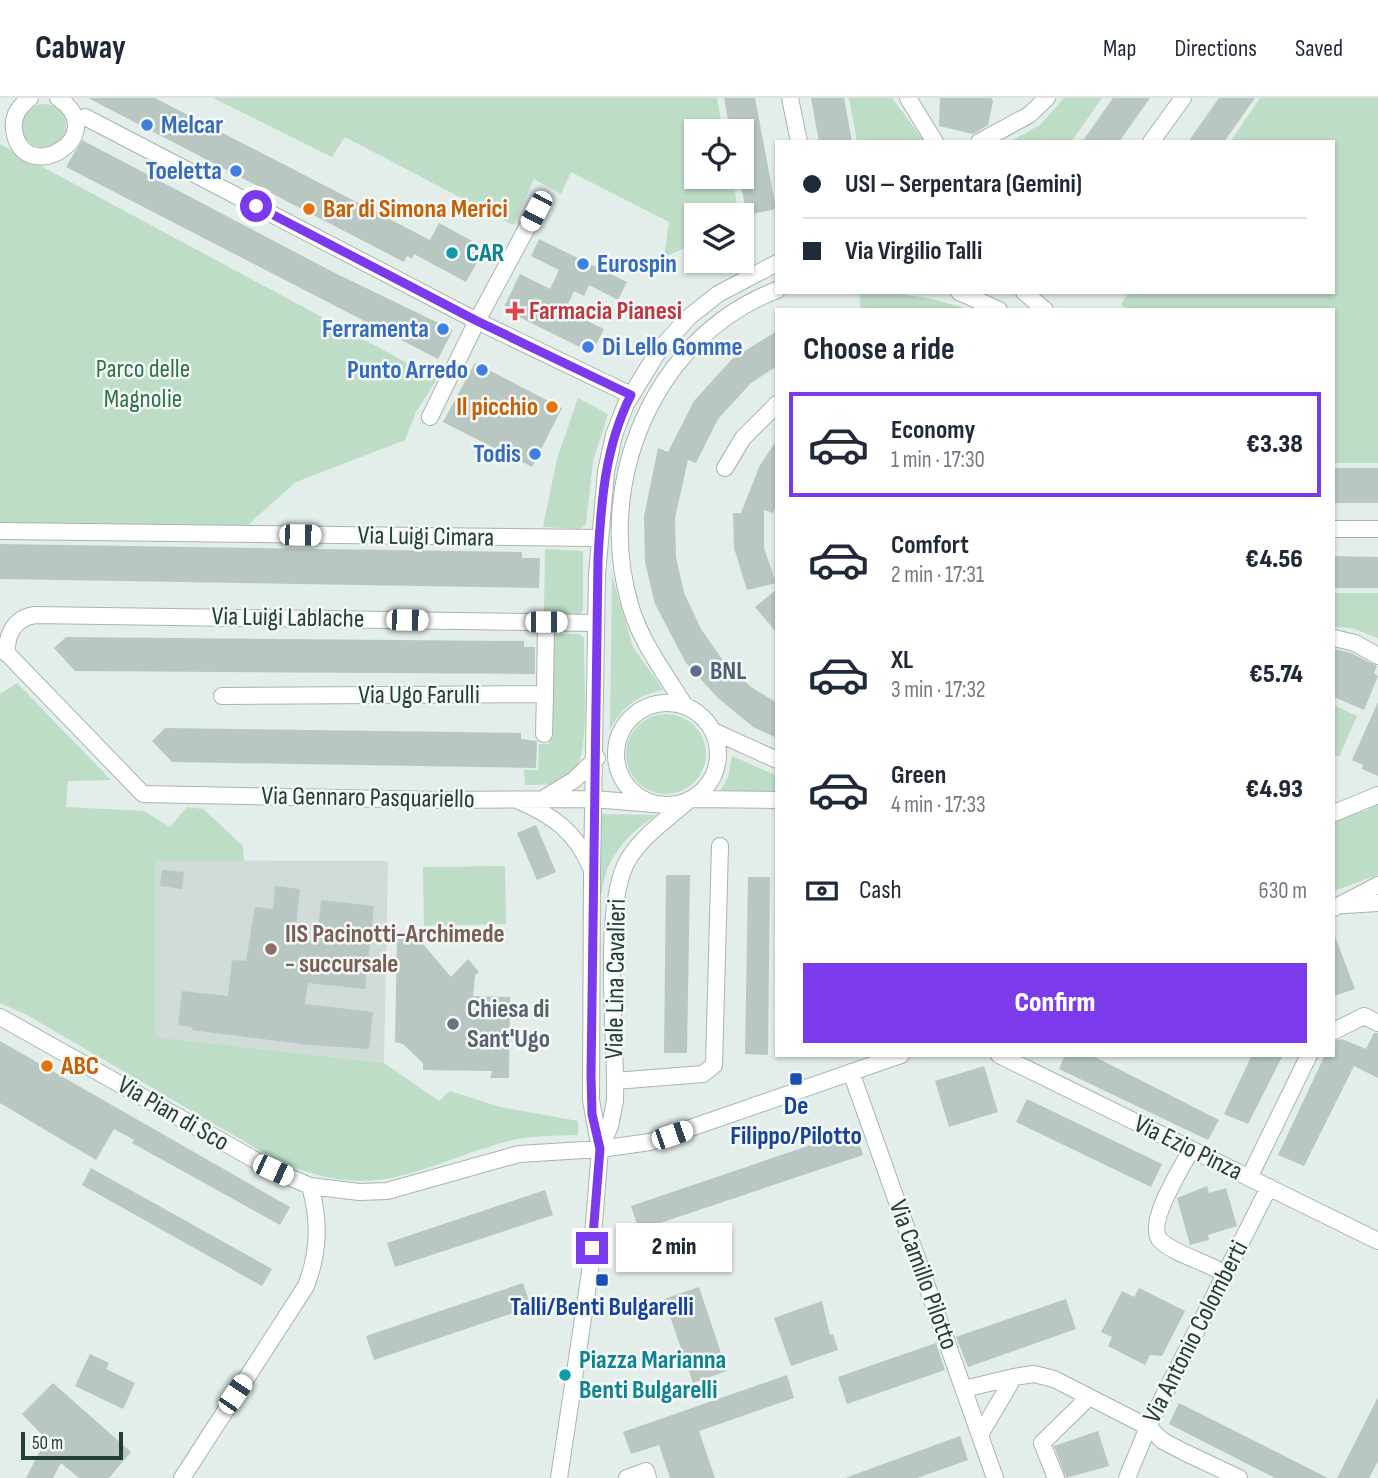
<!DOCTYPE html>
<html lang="en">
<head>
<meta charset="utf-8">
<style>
  :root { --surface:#fff; --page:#f2f2f3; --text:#1f2937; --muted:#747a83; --line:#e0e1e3; --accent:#7c3aed }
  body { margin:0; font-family:"Sofia Sans Condensed",sans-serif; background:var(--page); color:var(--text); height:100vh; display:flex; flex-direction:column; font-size:26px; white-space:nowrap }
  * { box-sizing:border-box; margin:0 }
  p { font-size:23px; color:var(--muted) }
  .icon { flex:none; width:38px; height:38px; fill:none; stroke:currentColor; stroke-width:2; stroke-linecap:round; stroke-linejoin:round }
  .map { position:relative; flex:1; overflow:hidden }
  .panel { position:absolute; left:775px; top:210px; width:560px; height:749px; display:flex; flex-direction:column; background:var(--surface); border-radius:0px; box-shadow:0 2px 5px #0004 }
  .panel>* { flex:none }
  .hud { position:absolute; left:775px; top:42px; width:560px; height:154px; border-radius:0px; box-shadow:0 2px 5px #0004; display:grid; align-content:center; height:154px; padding:0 28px; background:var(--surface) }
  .controls { position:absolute; left:684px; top:21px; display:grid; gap:14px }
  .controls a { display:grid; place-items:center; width:70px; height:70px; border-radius:0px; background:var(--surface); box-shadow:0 2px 5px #0004; font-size:35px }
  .scale { position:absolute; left:21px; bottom:18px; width:102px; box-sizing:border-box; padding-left:7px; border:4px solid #233e37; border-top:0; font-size:19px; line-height:24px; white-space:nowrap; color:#233e37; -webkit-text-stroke:5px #f4f9f7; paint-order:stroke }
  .end { position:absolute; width:32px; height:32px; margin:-16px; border:9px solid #7c3aed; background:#fff; box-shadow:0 0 0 4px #fff }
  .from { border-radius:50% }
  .bubble { position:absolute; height:49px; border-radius:0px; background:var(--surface); box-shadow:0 2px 5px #0004; font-size:23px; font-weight:800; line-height:49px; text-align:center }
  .car { position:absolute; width:21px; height:42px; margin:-21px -10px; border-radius:9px; box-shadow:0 0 5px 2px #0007; background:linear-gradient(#fff 24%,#345 0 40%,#fff 0 76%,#345 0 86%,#fff 0) }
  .hud b { display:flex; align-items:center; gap:24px; height:66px; font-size:26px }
  .hud b+b { border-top:2px solid var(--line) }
  .hud i { width:18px; height:18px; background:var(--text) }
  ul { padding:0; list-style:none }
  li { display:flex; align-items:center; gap:21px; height:105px; margin:0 14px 10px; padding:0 14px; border:4px solid transparent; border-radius:0px }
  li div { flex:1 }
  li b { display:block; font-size:26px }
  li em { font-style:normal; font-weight:800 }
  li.current { border-color:var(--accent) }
  li>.icon { width:63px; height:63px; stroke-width:1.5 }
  h2 { padding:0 28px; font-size:32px; line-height:84px }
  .pay { display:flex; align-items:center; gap:18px; height:77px; padding:0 28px; font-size:26px }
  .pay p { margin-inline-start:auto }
  .primary-button { display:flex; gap:14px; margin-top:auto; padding:14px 28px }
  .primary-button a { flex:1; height:80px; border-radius:0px; background:var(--accent); color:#fff; font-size:28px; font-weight:800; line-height:80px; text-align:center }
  header { display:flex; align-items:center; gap:42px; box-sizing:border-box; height:98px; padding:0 35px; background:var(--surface); border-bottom:2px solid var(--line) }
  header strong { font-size:33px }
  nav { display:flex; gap:38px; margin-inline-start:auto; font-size:24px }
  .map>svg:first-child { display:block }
  .built { fill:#d1dcd8 }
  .green { fill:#bdddc6 }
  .building { fill:#b8c7c2 }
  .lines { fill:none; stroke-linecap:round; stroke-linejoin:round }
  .minor-casing { stroke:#a6b5b0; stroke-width:18 }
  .minor { stroke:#fff; stroke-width:16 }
  .route { stroke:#7c3aed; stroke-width:9 }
  .shop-dot { fill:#3f7fe0; stroke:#f4f9f7; stroke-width:2.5 }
  .food-dot { fill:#e8710a; stroke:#f4f9f7; stroke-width:2.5 }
  .culture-dot { fill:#0f9aa8; stroke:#f4f9f7; stroke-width:2.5 }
  .health-dot { fill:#e0444e; stroke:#f4f9f7; stroke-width:2.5 }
  .service-dot { fill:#5c6f8a; stroke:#f4f9f7; stroke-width:2.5 }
  .education-dot { fill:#8d6e63; stroke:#f4f9f7; stroke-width:2.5 }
  .worship-dot { fill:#6b7280; stroke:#f4f9f7; stroke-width:2.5 }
  .transit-dot { fill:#1a4fb4; stroke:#f4f9f7; stroke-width:2.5 }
  .labels { text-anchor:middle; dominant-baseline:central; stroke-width:5; stroke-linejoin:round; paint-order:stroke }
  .shop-label { font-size:26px; font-weight:bold; fill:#366cbe; stroke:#f4f9f7; text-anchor:end }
  .food-label { font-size:26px; font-weight:bold; fill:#c56008; stroke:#f4f9f7; text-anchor:start }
  .culture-label { font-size:26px; font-weight:bold; fill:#0d838f; stroke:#f4f9f7; text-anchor:start }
  .health-label { font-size:26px; font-weight:bold; fill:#be3a42; stroke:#f4f9f7; text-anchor:start }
  .park-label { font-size:26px; fill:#2e734b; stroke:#f4f9f7 }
  .street-label { font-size:26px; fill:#233e37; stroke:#f4f9f7 }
  .service-label { font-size:26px; font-weight:bold; fill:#4e5e75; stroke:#f4f9f7; text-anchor:start }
  .education-label { font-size:26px; font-weight:bold; fill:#785e54; stroke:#f4f9f7; text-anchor:start }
  .worship-label { font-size:26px; font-weight:bold; fill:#5b616d; stroke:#f4f9f7; text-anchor:start }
  .transit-label { font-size:26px; font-weight:bold; fill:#164399; stroke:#f4f9f7 }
</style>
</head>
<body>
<header>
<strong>Cabway</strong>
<nav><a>Map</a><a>Directions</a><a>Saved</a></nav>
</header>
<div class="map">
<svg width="1378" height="1380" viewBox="0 0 1378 1380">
  <rect width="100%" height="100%" fill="#e3ede9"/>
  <path class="built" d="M155,762L388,763L384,965L155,939Z"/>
  <path class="green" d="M213,0H717L723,33H696V79H732L739,117H696V145L664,159L669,124L571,74L561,96L534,81L513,127L345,39L332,59Z
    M849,0H892L925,44H857Z
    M1064,0H1102L1071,44H1009L1040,27Z
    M1260,0H1378V365H1334V212H1127L1121,206L1129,194H1334V44H1230Z
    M22 28a22 22 0 1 1 44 0a22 22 0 1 1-44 0Z
    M0,46L437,281L416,314L405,342L296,384L244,430L0,428Z
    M859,194C899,194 932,199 970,212H861Z
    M578,300L608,316L593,363L586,426L580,431L543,429L557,361Z
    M545,451L583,453V512L580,517H544Z
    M612,478L633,549L663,592C638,597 622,609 610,631Z
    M1334,495H1378V540L1352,530L1334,529Z
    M552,536H579L584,540C583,568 592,659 572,676C559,688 541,687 525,687L524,672H538L539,646H549Z
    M17,585L111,682L68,683L66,709L144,713L170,729L187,709L203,711L243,748L244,763H155V939L384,965L439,1003L450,993L500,1009L578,1023V1037C556,1038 530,1037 509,1043C412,1069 380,1107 276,1062L27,917L0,905V596Z
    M1334,607L1357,618L1339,659L1334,656Z
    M626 656a40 40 0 1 1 80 0a40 40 0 1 1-80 0Z
    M732,658L777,678V693H720L728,679Z
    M1378,704V777L1334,793V721L1366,713Z
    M599,716L657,717C629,734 604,761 602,795L598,796Z
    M505,768L506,826L424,828L423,769Z"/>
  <path class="building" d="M88,0H155L430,142L439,125L485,150L466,184L414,156L412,161L407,158L404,164Z
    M724,0H755L776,111L747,117L739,79H742V33H730Z
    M811,0H844L852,44H819Z
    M940,0H991L993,3L988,27L973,36L939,28Z
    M1113,0H1150L1119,44H1082Z
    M1219,0H1255L1224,44H1188Z
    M82,42L335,175L453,232L438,261L66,69Z
    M539,141L627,184L618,202L589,187L584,198L574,193L565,212L604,231L592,255L503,211L520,176L550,191L559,172L531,158Z
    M777,233V268L751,285L718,321L696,365L688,362L675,420L676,459L684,495L701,531L724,564L751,589L777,605V640L753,629L718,600L686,565L655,506L645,464L644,418L658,350L668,354L694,303L732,261Z
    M475,265L562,310L532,369L443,324Z
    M777,342V404L773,415L764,412V450L776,485L747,492L734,450L733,415H741L760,367Z
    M1334,370H1378V405H1334Z
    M0,446L522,454V460H540L539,490L0,481Z
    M1334,458L1378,459V490H1334Z
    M777,491V535L755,509Z
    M66,539L524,543V549H535V576L75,573L54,550Z
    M1335,551L1351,555L1377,568L1374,575L1378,578L1364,612L1334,599Z
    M1378,604V678L1362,671L1363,667L1352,662Z
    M165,630L521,635V641L537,643L536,670L172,664L152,643Z
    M536,727L556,774L537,782L517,735Z
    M162,772L184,774L182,791L160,788Z
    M666,777H690L687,955H664Z
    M748,779H770L768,957L745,956Z
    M275,788L300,791L295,841L317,843L321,802L374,808L365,891L308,885L305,906L373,914L369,951L309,947L192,932V929L178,927L182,893L228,898L232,862L246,863L255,809L273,811Z
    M1334,836L1355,891L1334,898Z
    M418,840L451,879L468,861L479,874L475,878L473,898L510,899L509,980H490L492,973L423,972V965L403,946L395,944L397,841Z
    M1374,935H1378V980L1354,968L1304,1068L1278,1057L1325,957H1334V943L1342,941L1366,951Z
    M0,943L290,1109L280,1127L132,1045L134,1042L114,1031L96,1062L0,1005Z
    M1065,957H1091L1219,1022L1208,1042L1059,971Z
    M1252,957H1283L1248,1026L1224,1016Z
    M984,968L998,1014L949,1029L935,983Z
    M1027,1001L1162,1066L1151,1089L1016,1024Z
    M855,1032L863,1057L639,1132L631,1108Z
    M91,1070L272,1171L262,1188L82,1087Z
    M1207,1088L1209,1095L1226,1090L1237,1128L1208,1137L1209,1142L1190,1147L1177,1100Z
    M545,1092L553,1117L395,1169L387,1145Z
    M523,1185L531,1209L374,1262L366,1238Z
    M699,1189L727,1273L693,1285L664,1201Z
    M1139,1190L1185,1213L1162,1258L1150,1257L1145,1267L1108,1248L1112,1239L1101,1234L1122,1193L1134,1199Z
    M1066,1201L1076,1231L968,1269L956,1239Z
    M822,1203L830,1237L833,1236L838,1252L791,1268L774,1220Z
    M936,1245L945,1272L847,1306L838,1279Z
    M90,1256L109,1265L106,1271L135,1285L123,1311L75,1288Z
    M787,1277L794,1300L699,1333L715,1380H670L659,1347L631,1356L623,1334Z
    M53,1285L131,1354L109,1380H79L61,1365L53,1380H26L46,1341L22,1316Z
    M1378,1299V1363L1369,1380H1337Z
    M1179,1305L1328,1380H1275L1169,1326Z
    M1098,1333L1109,1368L1066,1380L1054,1348Z
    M960,1338L968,1362L917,1380H845Z"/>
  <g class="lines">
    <g class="minor-casing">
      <path id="minor" d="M30,0C19,8 12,18 14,32C23,91 114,38 58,0
        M790,0L799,44
        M908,0L935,44
        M85,19L477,223L631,297
        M979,44L1029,17L1047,0
        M1151,44L1183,0
        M959,194L999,212
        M1024,194L1045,212
        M430,319L477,223L536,113
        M725,370L743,340L777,306
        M1334,431H1378
        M0,433L599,440
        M1334,540L1355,545L1378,558
        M0,548L143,696L436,702L593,701L666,707
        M7,556C6,537 14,520 35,517L596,525
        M222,598L545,596L546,524
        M616 656a51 51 0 1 1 102 0a51 51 0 1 1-102 0Z
        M685,608C666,577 642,546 631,510C593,386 653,239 777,192
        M713,633L777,662
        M544,636L545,596
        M546,699L574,682L597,660
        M519,703C552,717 576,734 590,768
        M1334,715L1378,697
        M1345,807L1378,805
        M1334,810L1378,787
        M0,919L273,1072L310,1088L359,1094L387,1093L519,1056L600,1051L650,1044L901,957
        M1334,933L1364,918L1378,925
        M999,957L1378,1143
        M851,974L995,1380
        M615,983L703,976L714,967L720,748
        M600,1051L610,1028L615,1003C617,944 600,806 629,760C644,736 669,720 690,701L777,702
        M1191,1052C1182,1069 1144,1128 1161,1143C1174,1155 1199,1162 1216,1171
        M1249,1080L1309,957
        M964,1291L1014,1279
        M981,1335L1014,1279L1034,1276L1054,1281L1148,1329L1163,1343L1184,1354L1239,1380
        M182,1380L306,1188C319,1154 320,1123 310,1088
        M559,1380L590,1174L600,1051L591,1002L592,773L597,477L606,374L614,337L626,306L659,252L689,219L718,196L777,165
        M627,1380L646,1373L648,1380
        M1056,1380L1042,1345L1089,1299
        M1127,1380L1148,1329L1269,1089"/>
    </g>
    <use href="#minor" class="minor"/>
  </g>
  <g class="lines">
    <path class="route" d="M256,108L477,223L631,297C605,348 601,404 598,461L591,977L592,1016L600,1051L592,1150"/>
  </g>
  <g class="shop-dot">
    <circle cx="147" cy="27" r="7"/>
    <circle cx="236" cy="73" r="7"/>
    <circle cx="583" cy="166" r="7"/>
    <circle cx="443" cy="231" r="7"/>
    <circle cx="588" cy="249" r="7"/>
    <circle cx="482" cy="272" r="7"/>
    <circle cx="535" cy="356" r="7"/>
  </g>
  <g class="food-dot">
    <circle cx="309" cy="111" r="7"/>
    <circle cx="552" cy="309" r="7"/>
    <circle cx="47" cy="968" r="7"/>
  </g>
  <g class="culture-dot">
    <circle cx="452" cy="155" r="7"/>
    <circle cx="565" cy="1277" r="7"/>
  </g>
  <path class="health-dot" d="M511.5 202.5h7v7h7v7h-7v7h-7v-7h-7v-7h7z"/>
  <circle class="service-dot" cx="696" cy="573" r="7"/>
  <circle class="education-dot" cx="271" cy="851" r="7"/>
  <circle class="worship-dot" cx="453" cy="926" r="7"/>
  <g class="transit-dot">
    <rect x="789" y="974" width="14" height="14" rx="3.5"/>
    <rect x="595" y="1175" width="14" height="14" rx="3.5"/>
  </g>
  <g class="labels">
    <g class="shop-label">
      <text x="161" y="27" text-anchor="start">Melcar</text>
      <text x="222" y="73">Toeletta</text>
      <text x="597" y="166" text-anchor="start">Eurospin</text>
      <text x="429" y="231">Ferramenta</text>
      <text x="602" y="249" text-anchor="start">Di Lello Gomme</text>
      <text x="468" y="272">Punto Arredo</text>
      <text x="521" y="356">Todis</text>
    </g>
    <g class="food-label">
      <text x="323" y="111">Bar di Simona Merici</text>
      <text x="538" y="309" text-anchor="end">Il picchio</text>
      <text x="61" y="968">ABC</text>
    </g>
    <g class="culture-label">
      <text x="466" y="155">CAR</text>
      <text x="579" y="1262">Piazza Marianna<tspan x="579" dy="30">Benti Bulgarelli</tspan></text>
    </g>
    <g class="health-label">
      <text x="529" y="213">Farmacia Pianesi</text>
    </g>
    <g class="park-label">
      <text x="143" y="271">Parco delle<tspan x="143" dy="30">Magnolie</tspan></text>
    </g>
    <g class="street-label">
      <text transform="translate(426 439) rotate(1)">Via Luigi Cimara</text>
      <text transform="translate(288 520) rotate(1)">Via Luigi Lablache</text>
      <text x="419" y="597">Via Ugo Farulli</text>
      <text transform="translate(368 700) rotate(1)">Via Gennaro Pasquariello</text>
      <text transform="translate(616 881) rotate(-89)">Viale Lina Cavalieri</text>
      <text transform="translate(173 1016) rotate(30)">Via Pian di Sco</text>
      <text transform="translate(1188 1050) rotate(26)">Via Ezio Pinza</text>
      <text transform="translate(923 1177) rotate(70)">Via Camillo Pilotto</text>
      <text transform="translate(1196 1234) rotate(-63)">Via Antonio Colomberti</text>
    </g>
    <g class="service-label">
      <text x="710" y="573">BNL</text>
    </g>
    <g class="education-label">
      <text x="285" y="836">IIS Pacinotti-Archimede<tspan x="285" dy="30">- succursale</tspan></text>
    </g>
    <g class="worship-label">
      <text x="467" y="911">Chiesa di<tspan x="467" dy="30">Sant'Ugo</tspan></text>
    </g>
    <g class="transit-label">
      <text x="796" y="1008">De<tspan x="796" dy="30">Filippo/Pilotto</tspan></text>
      <text x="602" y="1209">Talli/Benti Bulgarelli</text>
    </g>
  </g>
</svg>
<div class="controls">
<a><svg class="icon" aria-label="locate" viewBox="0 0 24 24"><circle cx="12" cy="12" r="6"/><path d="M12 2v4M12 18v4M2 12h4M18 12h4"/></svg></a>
<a><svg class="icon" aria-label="layers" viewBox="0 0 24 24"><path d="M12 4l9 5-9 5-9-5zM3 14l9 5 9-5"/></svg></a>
</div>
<div class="scale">50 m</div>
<i class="end from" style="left:256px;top:108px"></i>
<i class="end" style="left:592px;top:1150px"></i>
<div class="bubble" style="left:616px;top:1125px;width:116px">2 min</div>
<i class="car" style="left:536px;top:113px;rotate:208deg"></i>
<i class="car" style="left:300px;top:437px;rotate:91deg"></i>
<i class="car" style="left:407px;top:522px;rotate:91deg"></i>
<i class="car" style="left:546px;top:524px;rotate:90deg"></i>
<i class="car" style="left:672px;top:1037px;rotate:71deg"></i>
<i class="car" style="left:273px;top:1072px;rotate:115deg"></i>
<i class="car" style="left:235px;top:1296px;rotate:34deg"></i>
<div class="hud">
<b><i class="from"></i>USI – Serpentara (Gemini)</b>
<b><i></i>Via Virgilio Talli</b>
</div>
<section class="panel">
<h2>Choose a ride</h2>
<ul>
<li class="current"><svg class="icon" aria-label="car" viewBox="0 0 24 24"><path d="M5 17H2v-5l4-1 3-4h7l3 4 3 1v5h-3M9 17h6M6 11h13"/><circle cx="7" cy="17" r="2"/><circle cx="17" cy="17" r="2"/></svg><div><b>Economy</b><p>1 min · 17:30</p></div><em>€3.38</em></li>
<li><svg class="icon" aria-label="car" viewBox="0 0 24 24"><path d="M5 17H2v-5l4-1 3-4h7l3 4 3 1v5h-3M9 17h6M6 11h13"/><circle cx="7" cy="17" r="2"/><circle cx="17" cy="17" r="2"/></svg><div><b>Comfort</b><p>2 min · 17:31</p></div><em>€4.56</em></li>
<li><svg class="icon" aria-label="car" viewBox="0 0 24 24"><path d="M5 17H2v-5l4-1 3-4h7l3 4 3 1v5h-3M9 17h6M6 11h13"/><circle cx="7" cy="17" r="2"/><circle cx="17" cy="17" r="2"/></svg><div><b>XL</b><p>3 min · 17:32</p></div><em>€5.74</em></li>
<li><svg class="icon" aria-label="car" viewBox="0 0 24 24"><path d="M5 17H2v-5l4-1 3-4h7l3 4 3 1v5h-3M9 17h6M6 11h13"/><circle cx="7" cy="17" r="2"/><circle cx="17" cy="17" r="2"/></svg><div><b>Green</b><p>4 min · 17:33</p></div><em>€4.93</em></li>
</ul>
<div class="pay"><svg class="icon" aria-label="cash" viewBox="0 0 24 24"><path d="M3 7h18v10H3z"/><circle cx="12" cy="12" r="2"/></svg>Cash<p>630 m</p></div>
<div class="primary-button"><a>Confirm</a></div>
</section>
</div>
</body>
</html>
